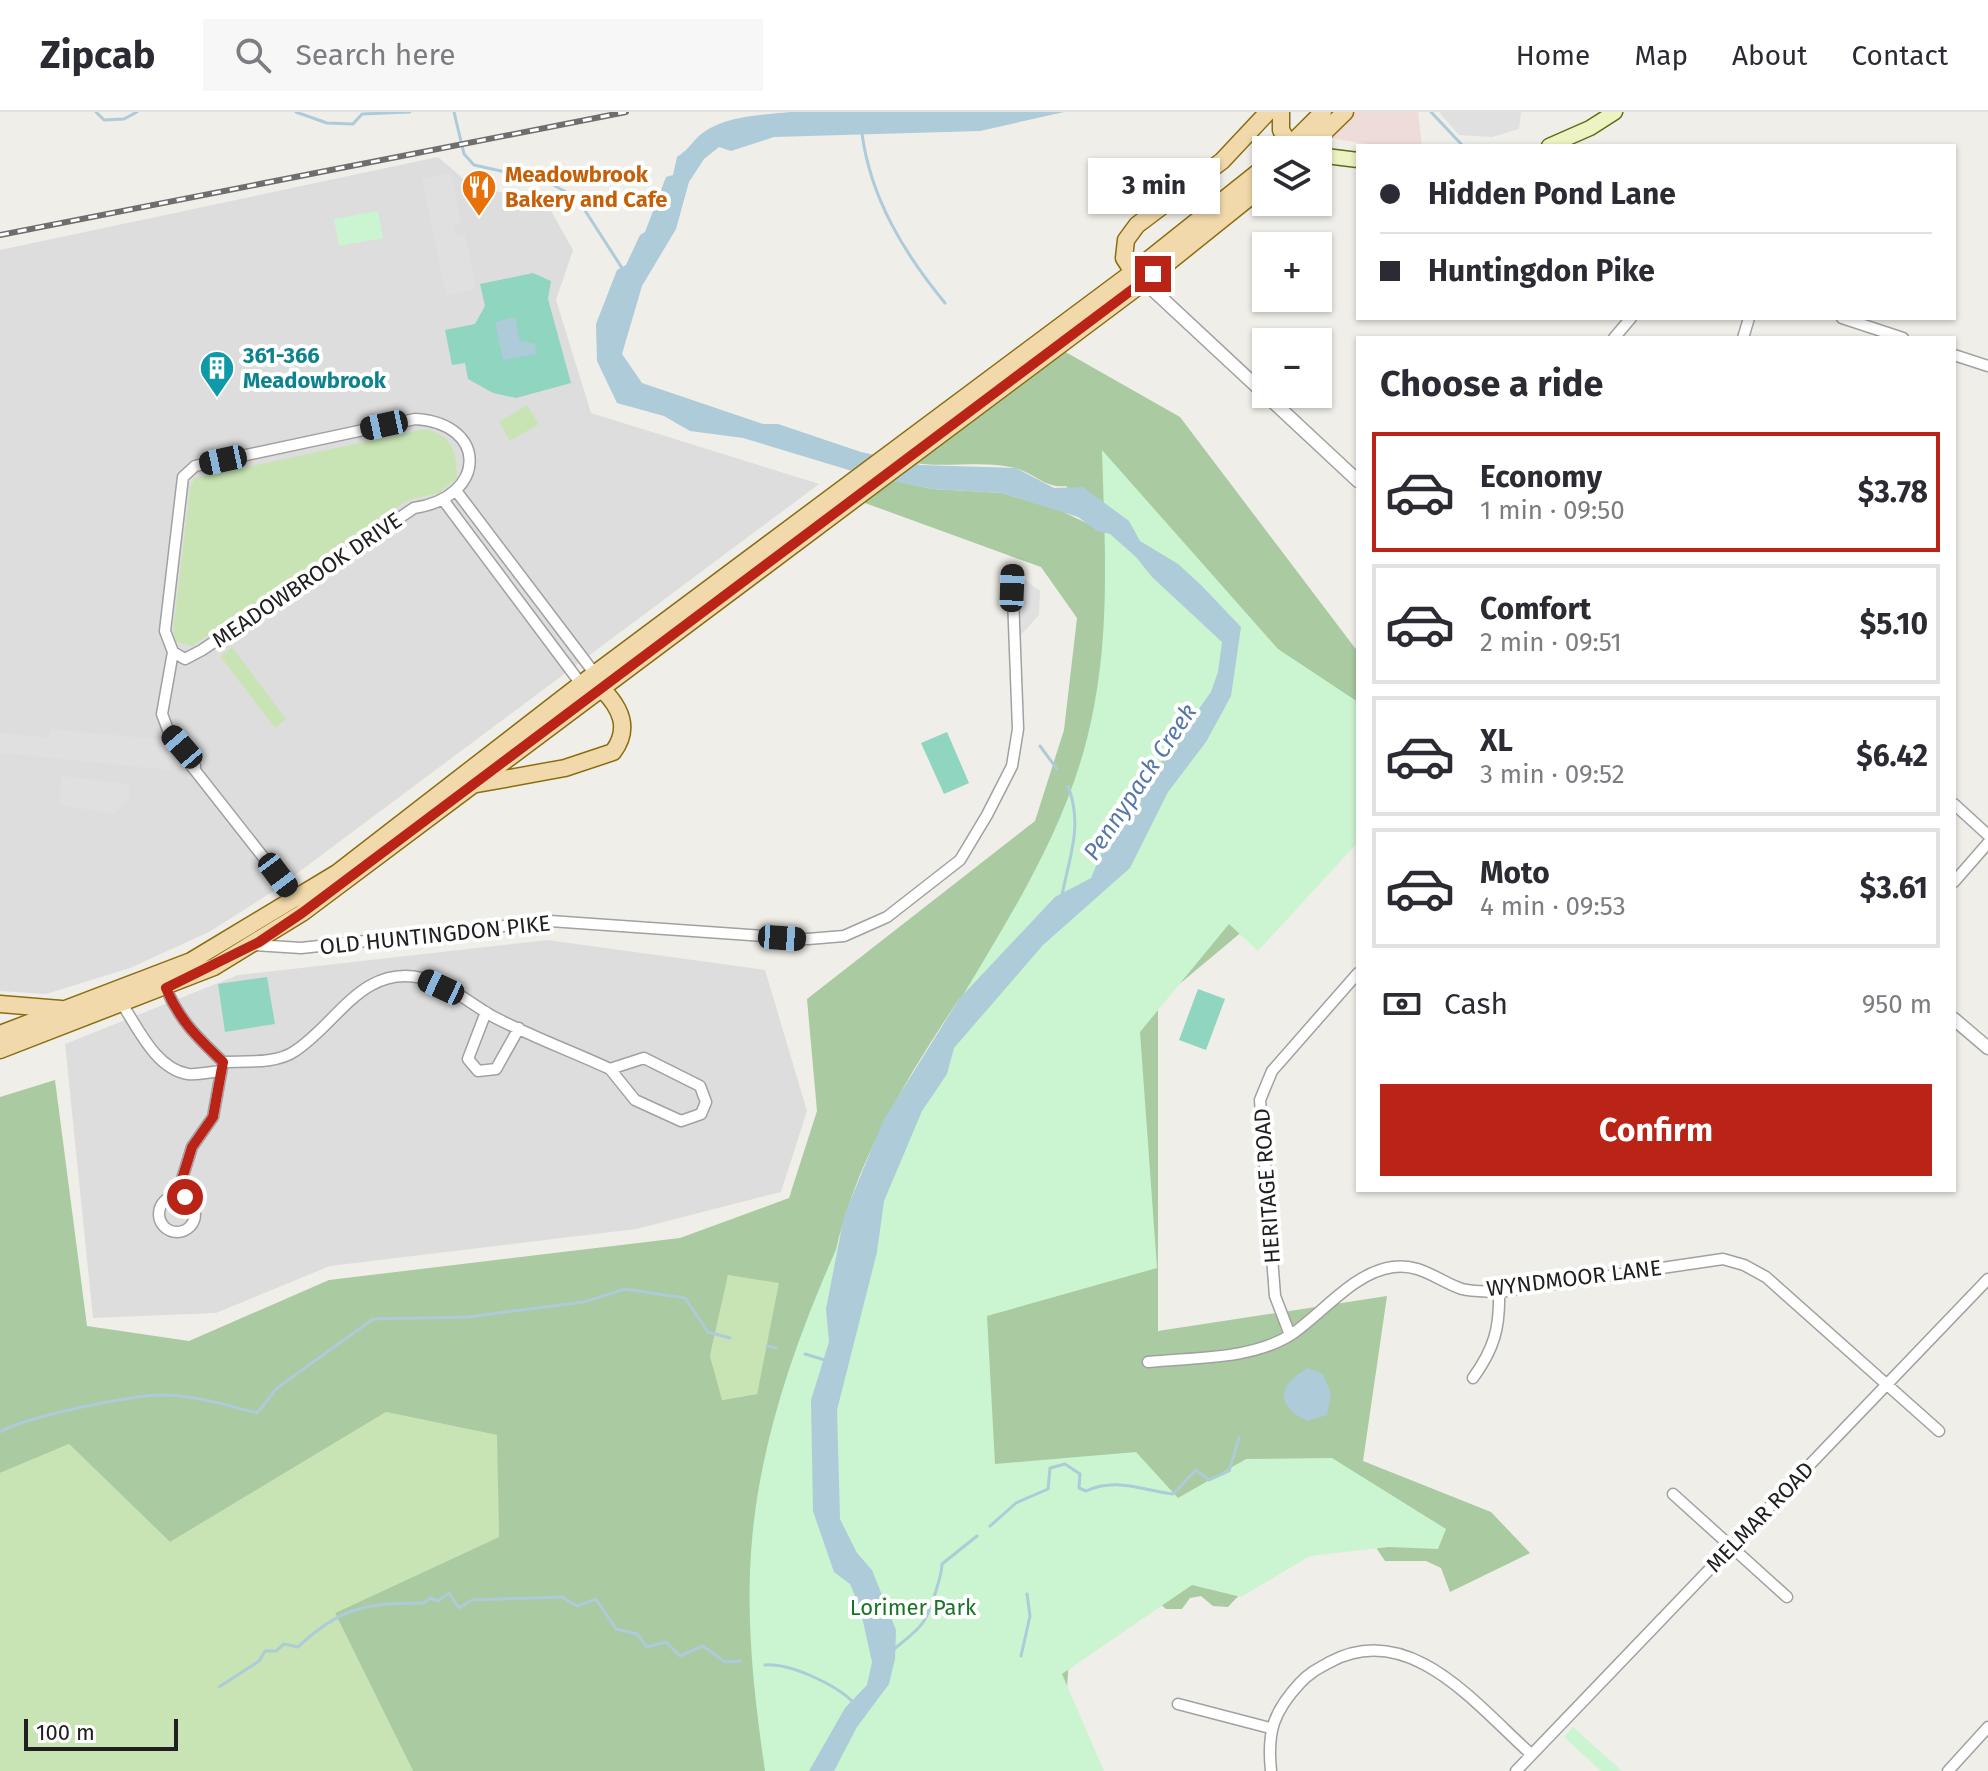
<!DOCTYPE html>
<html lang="en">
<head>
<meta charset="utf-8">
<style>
  :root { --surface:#fff; --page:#f7f7f7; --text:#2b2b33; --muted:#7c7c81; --line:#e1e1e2; --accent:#b92417 }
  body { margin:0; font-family:"Fira Sans",sans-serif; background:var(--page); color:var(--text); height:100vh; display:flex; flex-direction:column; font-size:30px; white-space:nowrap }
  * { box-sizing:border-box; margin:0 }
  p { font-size:26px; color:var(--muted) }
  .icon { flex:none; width:44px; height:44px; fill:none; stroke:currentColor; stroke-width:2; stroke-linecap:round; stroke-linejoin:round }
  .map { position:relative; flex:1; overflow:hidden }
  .side { position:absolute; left:1356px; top:224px; width:600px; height:856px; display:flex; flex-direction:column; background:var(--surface); border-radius:0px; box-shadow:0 2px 6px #0004 }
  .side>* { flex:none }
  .guide { position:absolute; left:1356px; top:32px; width:600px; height:176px; border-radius:0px; box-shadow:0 2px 6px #0004; display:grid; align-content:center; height:176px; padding:0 24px; background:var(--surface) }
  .tools { position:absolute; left:1252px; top:24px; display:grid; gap:16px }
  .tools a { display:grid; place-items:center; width:80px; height:80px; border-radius:0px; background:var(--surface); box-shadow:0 2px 6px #0004; font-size:40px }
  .scale { position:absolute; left:24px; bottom:20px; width:154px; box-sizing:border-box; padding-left:8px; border:4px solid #202020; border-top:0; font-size:22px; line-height:28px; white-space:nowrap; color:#202020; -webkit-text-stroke:6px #fff; paint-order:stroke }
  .end { position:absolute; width:36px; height:36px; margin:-18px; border:10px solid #b92417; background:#fff; box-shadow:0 0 0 4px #fff }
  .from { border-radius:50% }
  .bubble { position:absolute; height:56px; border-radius:0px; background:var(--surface); box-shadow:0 2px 6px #0004; font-size:26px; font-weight:700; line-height:56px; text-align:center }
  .car { position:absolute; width:24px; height:48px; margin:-24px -12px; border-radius:10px; box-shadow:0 0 6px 2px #0007; background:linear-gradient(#222 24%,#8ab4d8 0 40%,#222 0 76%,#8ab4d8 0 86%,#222 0) }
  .guide b { display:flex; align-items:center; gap:28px; height:76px; font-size:30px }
  .guide b+b { border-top:2px solid var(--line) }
  .guide i { width:20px; height:20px; background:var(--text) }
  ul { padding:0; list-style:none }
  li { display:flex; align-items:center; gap:24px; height:120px; margin:0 16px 12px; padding:0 8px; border:4px solid var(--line); border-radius:0px }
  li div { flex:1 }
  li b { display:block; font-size:30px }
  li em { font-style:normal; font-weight:700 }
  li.on { border-color:var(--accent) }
  li>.icon { width:72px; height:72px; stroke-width:1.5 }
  h2 { padding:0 24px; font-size:36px; line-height:96px }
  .pay { display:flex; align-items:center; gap:20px; height:88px; padding:0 24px; font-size:30px }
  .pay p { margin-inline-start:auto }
  .action { display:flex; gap:16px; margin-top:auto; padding:16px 24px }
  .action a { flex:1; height:92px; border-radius:0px; background:var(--accent); color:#fff; font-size:32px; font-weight:700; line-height:92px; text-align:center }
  header { display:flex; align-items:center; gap:48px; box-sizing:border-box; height:112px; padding:0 40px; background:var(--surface); border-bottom:2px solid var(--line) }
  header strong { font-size:38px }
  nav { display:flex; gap:44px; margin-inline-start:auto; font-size:28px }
  .search { width:560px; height:72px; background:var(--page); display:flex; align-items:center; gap:20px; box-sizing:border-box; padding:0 28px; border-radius:0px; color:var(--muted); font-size:30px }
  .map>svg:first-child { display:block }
  .residential { fill:#dedddd }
  .commercial { fill:#eedcd9 }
  .grass { fill:#c8e4b4 }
  .forest { fill:#aacaa1; fill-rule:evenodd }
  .park { fill:#cbf4d1 }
  .pitch { fill:#8fd5c0 }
  .parking { fill:#e0e0e0 }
  .water { fill:#adcbd8 }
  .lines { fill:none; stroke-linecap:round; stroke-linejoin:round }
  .stream { stroke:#adcbd8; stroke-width:3 }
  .minor-casing { stroke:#a1a1a1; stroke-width:13 }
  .tertiary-casing { stroke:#a1a1a1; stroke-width:15 }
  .secondary-casing { stroke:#5c6d12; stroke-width:17 }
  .primary-casing { stroke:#8b6d11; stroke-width:19 }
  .minor { stroke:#fff; stroke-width:10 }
  .tertiary { stroke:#fff; stroke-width:12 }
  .secondary { stroke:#edf3c3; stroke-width:14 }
  .primary { stroke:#f2d9ab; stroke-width:16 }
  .rail-casing { stroke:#6e6e6e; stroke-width:6 }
  .rail { stroke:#fff; stroke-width:3; stroke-dasharray:9; stroke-linecap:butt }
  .route { stroke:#b92417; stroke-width:10 }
  .labels { text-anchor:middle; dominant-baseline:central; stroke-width:8; stroke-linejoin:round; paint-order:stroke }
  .food-label { font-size:22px; font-weight:bold; fill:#c56008; stroke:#fff; text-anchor:start }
  .culture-label { font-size:22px; font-weight:bold; fill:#0d838f; stroke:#fff; text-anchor:start }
  .street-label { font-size:22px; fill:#202020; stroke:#fff }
  .park-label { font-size:22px; fill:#197428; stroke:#fff }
  .water-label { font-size:24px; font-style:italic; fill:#5778a6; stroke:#fff }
</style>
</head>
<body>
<header>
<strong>Zipcab</strong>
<div class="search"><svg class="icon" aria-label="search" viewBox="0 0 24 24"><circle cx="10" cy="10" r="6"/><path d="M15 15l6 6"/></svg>Search here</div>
<nav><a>Home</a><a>Map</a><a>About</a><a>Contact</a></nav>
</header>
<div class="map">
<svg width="1988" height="1659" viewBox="0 0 1988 1659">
  <rect width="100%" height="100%" fill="#f0eee8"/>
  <path class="residential" d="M438,45L473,75L545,88L573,138L556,188L591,301L819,372L272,780L209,820L130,856L46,882L0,879V138Z
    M547,828L765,858L807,999L781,1080L636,1117L330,1154L216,1201L93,1206L65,932L238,863Z"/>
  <path class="commercial" d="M1354,0H1418L1422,34H1382L1329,26Z"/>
  <path class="grass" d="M527,293L539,312L510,329L499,310Z
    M425,317C452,322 457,341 457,366L439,381L408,388L192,534L176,530L173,520L190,376L195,366Z
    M232,535L286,607L275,616L220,544Z
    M728,1163L780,1170L757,1282L721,1288L710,1244Z
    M386,1300L498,1323L499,1425L335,1501L413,1659H0V1361L69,1332L170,1430Z"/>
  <path class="forest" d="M1055,234L1180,305L1358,540V691L1330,746L1158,890V1219L1387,1184L1363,1349L1491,1400L1530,1441L1450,1480L1441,1456L1426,1449H1385L1373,1431C1314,1441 1270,1448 1228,1495L1213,1494L1201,1484L1190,1486L1182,1497H1166L1153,1486L1069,1548L1066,1590L834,1659L879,1479L1237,561L1066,374C1046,377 1034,361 1015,356C980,347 941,358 903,349Z
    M881,366L933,377L1002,381L1061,399L1110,422L1203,510L977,872L959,887C906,967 856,1048 835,1142L809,1659H413L335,1501L499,1425L497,1323L386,1300L170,1430L69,1332L0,1361V985L55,968L87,1214L189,1229L329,1168L680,1126L789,1086L817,999L807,887L1035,709L1064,618L1077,506L1041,455L854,387ZM728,1163L779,1171L757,1282L722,1288L710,1244Z"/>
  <path class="park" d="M378,99L383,126L339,134L334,107Z
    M1102,338L1278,537L1358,590V730L1258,839L1229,812L1140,920L1157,1156L987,1204L995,1352L1136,1340L1178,1386L1246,1347L1332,1346L1446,1417L1438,1437L1389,1435L1310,1444L1241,1485L1192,1473L1062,1562L1104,1659H765C754,1583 745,1506 752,1428C764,1290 825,1155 886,1032C905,994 922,955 942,919C995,827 1055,741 1084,638C1112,538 1105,441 1102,338Z
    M1573,1615L1622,1659H1601L1564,1625Z"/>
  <path class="pitch" d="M533,161L551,169L548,187L571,271L516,286L493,281L468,267L465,251L452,253L445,218L475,212L485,194L480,172Z
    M947,620L969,671L944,682L921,631Z
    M267,865L275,912L225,920L218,872Z
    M1198,877L1225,887L1206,938L1179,928Z"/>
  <path class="parking" d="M1439,0H1521L1519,17L1492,25L1459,23Z
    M451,61L461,111L453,113L455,124L465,122L476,177L446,183L422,67Z
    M1016,461L1040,479L1039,503L1020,524Z
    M51,617L166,628L172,649L169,658L0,641V621L50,626Z
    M61,664L129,672V686L114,702L60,693Z"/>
  <path class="water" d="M790,0H1064L980,19L774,25L731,39L719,35L704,47L689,70L676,117L642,174L622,242L642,271L763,312H778L861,340L921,353L1016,356L1054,376L1083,375L1129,409L1140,429L1178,452L1201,473L1241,515L1231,584L1206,630L1168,680L1130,756L1043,833L954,936L947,962L922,999L884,1089L877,1140L837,1298L840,1407L857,1441L872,1458L896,1518L895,1547L889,1572L857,1615L834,1659H809L845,1596L867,1573L872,1550L860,1496L850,1472L834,1460L813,1399L811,1288L829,1230L826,1197L844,1104L883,1009L959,887L1055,785L1091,766L1111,719L1211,580L1218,560L1222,530L1152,465L1136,445L1110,422L1097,419L1078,405L1002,381L933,377L872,365L743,326L690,319L664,304L617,291L597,249L596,212L617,158L626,153L640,123L645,120L666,65L673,63L677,45C690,37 695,25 704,20C727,4 763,3 790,0Z
    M515,205L520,229L535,232L537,242L503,248L495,210Z
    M1308,1256L1323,1262L1331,1281L1327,1303L1307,1309C1275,1293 1277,1273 1308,1256Z"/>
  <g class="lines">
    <path class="stream" d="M96,0L104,8L124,7L137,0
      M296,0L327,11L353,12L362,2L410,0
      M454,0L464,42L474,53L546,69L577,86L622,156
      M1431,0L1463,34
      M862,22C871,87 904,141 945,191
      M1040,634L1057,657
      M1062,783C1070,743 1083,713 1068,674
      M767,1234L776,1236
      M805,1242L828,1249
      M0,1320C25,1305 134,1282 165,1283C196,1284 227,1293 257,1301L277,1276L373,1207L468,1205L584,1190L625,1177L685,1186L708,1220L730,1226
      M990,1414L1016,1391L1048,1377L1050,1356L1065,1352L1080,1362L1079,1376L1086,1379C1116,1365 1141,1378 1173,1382L1196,1358L1209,1368L1229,1359L1239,1326
      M893,1538C902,1530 920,1518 925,1507C931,1496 942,1463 942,1452L977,1424
      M1021,1544L1030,1504L1027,1482
      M765,1553C790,1551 837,1573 854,1591
      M219,1575L259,1549L265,1539H276L284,1532L298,1535C340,1495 367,1491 424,1491L430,1486L438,1489L449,1481L459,1496L472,1488L562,1485L577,1494L596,1487L616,1517L637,1522L647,1535L666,1530L680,1544L703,1534L725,1550L741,1549"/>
    <g class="minor-casing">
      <path id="minor" d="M1842,206L1903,226
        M1614,226L1631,206
        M1743,226L1749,206
        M1954,243L1988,254
        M457,380L598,566
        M444,389L581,572L586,574
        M173,540L185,547L202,538L414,396C488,385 488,311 415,307L195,354L183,365L165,519L173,540L162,602L168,618L189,640L195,654
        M190,652L297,788
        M1954,692L1988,723
        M1954,770L1988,731
        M254,833L301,836L550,809L808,827L844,824L887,805L960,748L987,703L1012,654L1018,617L1012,459
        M166,876C179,908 198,926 223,950C245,949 277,952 295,939C337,912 362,852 422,866C447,871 471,892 492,904C530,924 571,939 610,957
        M122,892C138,916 156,957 188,962C198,963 211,960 221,959
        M486,900L468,947L478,959L496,957L519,916
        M644,946L700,974L706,990L701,1002L681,1009L635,988L610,957Z
        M177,1083L192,1035L213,1005L223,950
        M159 1102a18 18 0 1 1 36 0a18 18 0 1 1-36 0Z
        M1290,1223L1275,1184L1260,988L1272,959L1358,861
        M1148,1250C1194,1245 1252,1248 1292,1222C1323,1201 1354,1160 1393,1155C1421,1151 1438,1169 1462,1177C1473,1180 1487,1179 1499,1180L1723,1147L1744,1153L1766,1165L1939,1319
        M1473,1266C1494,1237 1500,1216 1499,1180
        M1673,1382L1787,1485
        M1178,1592L1270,1616
        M1271,1659C1267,1620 1273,1600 1300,1571C1309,1561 1319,1556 1330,1550C1410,1507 1477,1594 1531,1642
        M1516,1659L1988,1167
        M1948,1659L1988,1615"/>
    </g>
    <g class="tertiary-casing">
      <path id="tertiary" d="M1138,164L1358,369
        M1954,907L1988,936"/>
    </g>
    <g class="secondary-casing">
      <path id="secondary" d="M1549,34L1590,16L1615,0
        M1318,43L1358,48"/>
    </g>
    <g class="primary-casing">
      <path id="primary" d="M1281,0V18L1290,34
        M1285,38L1323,0
        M1306,38L1345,0
        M1133,160L1124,146L1126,128L1137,113L1222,49L1268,0
        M477,672L565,656L613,640C631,616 620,595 602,577
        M0,892L61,897
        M0,922L191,849L337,761L581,572L1133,160L1266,54
        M0,938L214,855L302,801L1144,170L1266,72"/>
    </g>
    <use href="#minor" class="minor"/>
    <use href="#tertiary" class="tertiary"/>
    <use href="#secondary" class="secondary"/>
    <use href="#primary" class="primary"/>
    <g class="rail-casing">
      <path id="rail" d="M0,123L626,0"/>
    </g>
    <use href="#rail" class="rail"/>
  </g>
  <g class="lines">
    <path class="route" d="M185,1085L177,1083L192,1035L213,1005L223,950C198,926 179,908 166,876L259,830L302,801L1153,162"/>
  </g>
  <defs>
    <g id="restaurant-pin" transform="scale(1.8)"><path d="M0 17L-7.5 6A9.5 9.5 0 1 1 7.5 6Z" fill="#e8710a" stroke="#fff"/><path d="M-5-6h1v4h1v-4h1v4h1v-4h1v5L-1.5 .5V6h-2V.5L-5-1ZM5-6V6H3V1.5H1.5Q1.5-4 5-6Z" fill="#fff"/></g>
    <g id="building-pin" transform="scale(1.8)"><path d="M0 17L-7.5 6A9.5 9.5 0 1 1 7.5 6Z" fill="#0f9aa8" stroke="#fff"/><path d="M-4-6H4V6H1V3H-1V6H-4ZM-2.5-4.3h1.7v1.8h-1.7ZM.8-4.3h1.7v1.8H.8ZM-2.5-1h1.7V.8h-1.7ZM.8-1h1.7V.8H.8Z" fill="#fff"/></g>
  </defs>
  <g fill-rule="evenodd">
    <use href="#restaurant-pin" x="479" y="75"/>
    <use href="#building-pin" x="217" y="256"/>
  </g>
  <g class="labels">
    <g class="food-label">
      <text x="505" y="62">Meadowbrook<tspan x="505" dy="25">Bakery and Cafe</tspan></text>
    </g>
    <g class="culture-label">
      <text x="243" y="243">361-366<tspan x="243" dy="25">Meadowbrook</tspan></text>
    </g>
    <g class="street-label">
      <text transform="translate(307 468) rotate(-34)">MEADOWBROOK DRIVE</text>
      <text transform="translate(435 823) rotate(-6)">OLD HUNTINGDON PIKE</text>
      <text transform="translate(1267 1074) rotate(-94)">HERITAGE ROAD</text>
      <text transform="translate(1574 1166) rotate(-7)">WYNDMOOR LANE</text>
      <text transform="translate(1760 1405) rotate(-46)">MELMAR ROAD</text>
    </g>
    <g class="park-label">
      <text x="913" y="1495">Lorimer Park</text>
    </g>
    <g class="water-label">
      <text transform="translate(1140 670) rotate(-56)">Pennypack Creek</text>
    </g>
  </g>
</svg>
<div class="tools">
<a><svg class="icon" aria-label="layers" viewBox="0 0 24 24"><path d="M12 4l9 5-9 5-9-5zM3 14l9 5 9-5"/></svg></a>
<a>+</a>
<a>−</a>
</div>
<div class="scale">100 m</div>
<i class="end from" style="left:185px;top:1085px"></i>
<i class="end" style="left:1153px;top:162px"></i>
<div class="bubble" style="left:1088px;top:46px;width:132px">3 min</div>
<i class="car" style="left:384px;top:313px;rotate:258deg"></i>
<i class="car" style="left:223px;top:348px;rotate:258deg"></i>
<i class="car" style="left:1012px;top:476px;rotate:2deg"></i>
<i class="car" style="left:182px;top:635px;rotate:319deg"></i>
<i class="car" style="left:278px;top:763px;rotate:143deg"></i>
<i class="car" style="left:782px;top:826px;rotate:94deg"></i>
<i class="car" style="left:441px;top:875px;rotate:295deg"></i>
<div class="guide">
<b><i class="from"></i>Hidden Pond Lane</b>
<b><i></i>Huntingdon Pike</b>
</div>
<section class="side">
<h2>Choose a ride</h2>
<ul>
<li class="on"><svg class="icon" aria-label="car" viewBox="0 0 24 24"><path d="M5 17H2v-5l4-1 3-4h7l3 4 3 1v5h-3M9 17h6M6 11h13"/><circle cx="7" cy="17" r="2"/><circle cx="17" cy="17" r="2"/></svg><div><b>Economy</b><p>1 min · 09:50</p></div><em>$3.78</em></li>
<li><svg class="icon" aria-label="car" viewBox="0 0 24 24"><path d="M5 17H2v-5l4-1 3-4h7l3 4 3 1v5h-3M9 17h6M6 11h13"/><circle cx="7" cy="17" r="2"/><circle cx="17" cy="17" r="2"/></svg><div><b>Comfort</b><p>2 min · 09:51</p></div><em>$5.10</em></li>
<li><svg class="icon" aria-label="car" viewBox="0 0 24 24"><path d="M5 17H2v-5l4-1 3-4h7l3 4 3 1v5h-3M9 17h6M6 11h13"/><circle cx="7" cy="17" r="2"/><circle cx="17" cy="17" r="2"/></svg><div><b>XL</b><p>3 min · 09:52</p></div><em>$6.42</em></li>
<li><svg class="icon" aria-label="car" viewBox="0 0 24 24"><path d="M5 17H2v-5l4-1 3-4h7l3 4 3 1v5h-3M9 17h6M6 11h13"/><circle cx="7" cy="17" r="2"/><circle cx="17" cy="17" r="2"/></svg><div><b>Moto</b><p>4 min · 09:53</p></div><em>$3.61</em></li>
</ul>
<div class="pay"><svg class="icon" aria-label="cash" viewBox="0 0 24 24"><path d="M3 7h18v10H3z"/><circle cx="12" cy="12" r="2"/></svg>Cash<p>950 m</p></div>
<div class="action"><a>Confirm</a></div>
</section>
</div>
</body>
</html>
